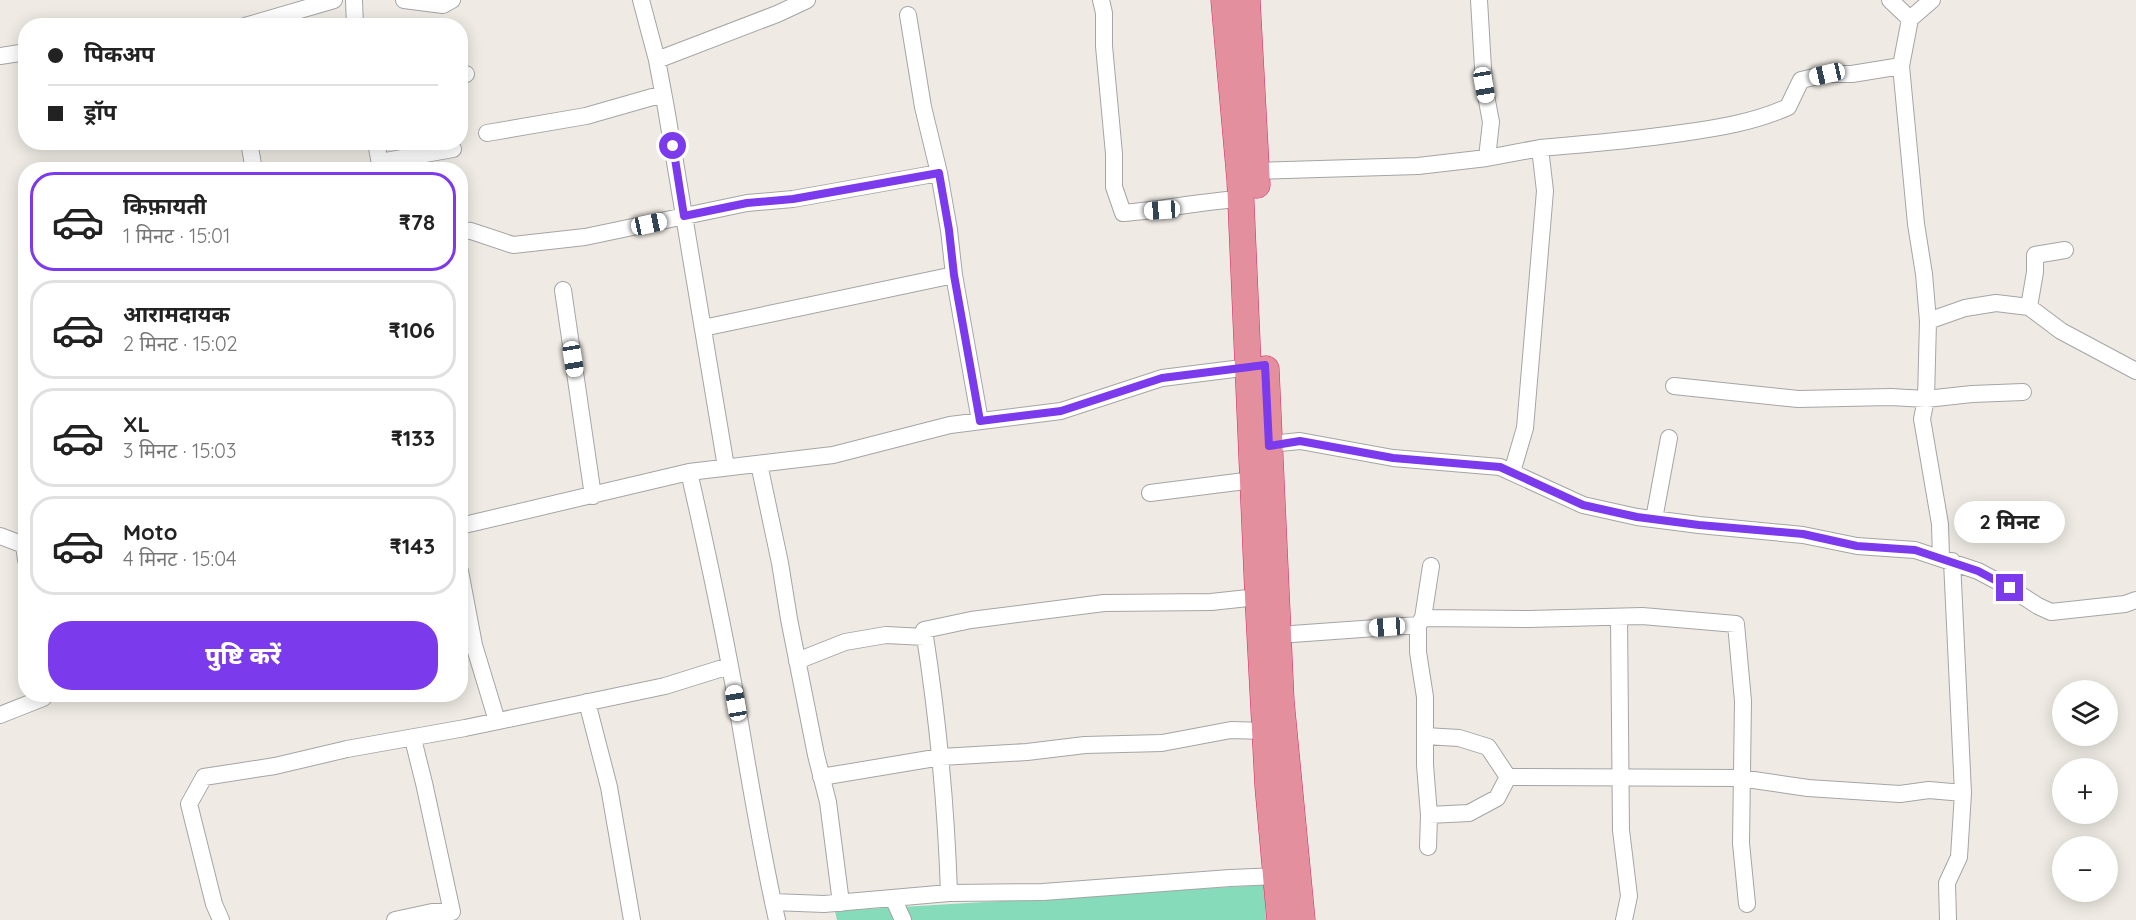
<!DOCTYPE html>
<html lang="hi">
<head>
<meta charset="utf-8">
<style>
  :root { --surface:#fff; --page:#f6f6f6; --text:#222; --muted:#767676; --line:#e0e0e0; --accent:#7c3aed }
  body { margin:0; font-family:Quicksand,"Noto Sans Devanagari",sans-serif; background:var(--page); color:var(--text); height:100vh; display:flex; flex-direction:column; font-size:22px; white-space:nowrap }
  * { box-sizing:border-box; margin:0 }
  p { font-size:20px; color:var(--muted) }
  .icon { flex:none; width:33px; height:33px; fill:none; stroke:currentColor; stroke-width:2; stroke-linecap:round; stroke-linejoin:round }
  .map { position:relative; flex:1; overflow:hidden }
  .details { position:absolute; left:18px; top:162px; width:450px; height:540px; display:flex; flex-direction:column; background:var(--surface); border-radius:24px; box-shadow:0 3px 15px #0003 }
  .details>* { flex:none }
  .top-card { position:absolute; left:18px; top:18px; width:450px; height:132px; border-radius:24px; box-shadow:0 3px 15px #0003; display:grid; align-content:center; height:132px; padding:0 30px; background:var(--surface) }
  .buttons { position:absolute; left:2052px; top:680px; display:grid; gap:12px }
  .buttons a { display:grid; place-items:center; width:66px; height:66px; border-radius:50%; background:var(--surface); box-shadow:0 3px 15px #0003; font-size:30px }
  .end { position:absolute; width:27px; height:27px; margin:-14px; border:8px solid #7c3aed; background:#fff; box-shadow:0 0 0 3px #fff }
  .from { border-radius:50% }
  .bubble { position:absolute; height:42px; border-radius:21px; background:var(--surface); box-shadow:0 3px 15px #0003; font-size:20px; font-weight:800; line-height:42px; text-align:center }
  .car { position:absolute; width:18px; height:36px; margin:-18px -9px; border-radius:8px; box-shadow:0 0 4px 2px #0007; background:linear-gradient(#fff 24%,#345 0 40%,#fff 0 76%,#345 0 86%,#fff 0) }
  .top-card b { display:flex; align-items:center; gap:21px; height:57px; font-size:22px }
  .top-card b+b { border-top:2px solid var(--line) }
  .top-card i { width:15px; height:15px; background:var(--text) }
  ul { padding:10px 0 0; list-style:none }
  li { display:flex; align-items:center; gap:18px; height:99px; margin:0 12px 9px; padding:0 18px; border:3px solid var(--line); border-radius:24px }
  li div { flex:1 }
  li b { display:block; font-size:22px }
  li em { font-style:normal; font-weight:800 }
  li.selected { border-color:var(--accent) }
  li>.icon { width:54px; height:54px; stroke-width:1.5 }
  .cta { display:flex; gap:12px; margin-top:auto; padding:12px 30px }
  .cta a { flex:1; height:69px; border-radius:24px; background:var(--accent); color:#fff; font-size:24px; font-weight:800; line-height:69px; text-align:center }
  .map>svg:first-child { display:block }
  .pitch { fill:#85dbba }
  .lines { fill:none; stroke-linecap:round; stroke-linejoin:round }
  .minor-casing { stroke:#a5a5a5; stroke-width:18 }
  .highway-casing { stroke:#d32b64; stroke-width:27 }
  .minor { stroke:#fff; stroke-width:16 }
  .highway { stroke:#e38f9e; stroke-width:26 }
  .route { stroke:#7c3aed; stroke-width:8 }
</style>
</head>
<body>
<div class="map">
<svg width="2136" height="920" viewBox="0 0 2136 920">
  <rect width="100%" height="100%" fill="#efebe4"/>
  <path class="pitch" d="M1264,885L1266,920H837L835,911Z"/>
  <g class="lines">
    <g class="minor-casing">
      <path id="minor" d="M354,0L355,26
        M404,0L443,5L452,0
        M641,0L657,60L666,108L726,467
        M1101,0L1104,13V46L1114,154V187L1123,213C1163,210 1201,201 1241,199
        M1479,0L1484,85L1491,122L1487,158
        M1890,0L1910,19L1932,0
        M245,26L334,0
        M0,56L26,52
        M657,60L777,14L807,0
        M1901,66L1910,19
        M460,75L466,74
        M487,133L586,116L663,94
        M249,142L254,170
        M376,142L381,170
        M380,162L453,149
        M1256,171L1418,166L1487,158L1540,148
        M939,173L949,230L954,275L980,421
        M460,230L471,231L513,245L585,237L747,203L793,199L939,173L923,107L908,15
        M563,290L593,496
        M2029,307L2035,272V255L2065,250
        M1928,321L1965,308L1996,303L2029,307L2061,331L2136,371
        M703,328L954,275
        M1674,386L1798,399L1891,397L1926,399L1972,394L2023,392
        M1261,445L1300,441L1393,458L1500,467L1583,505L1637,517L1699,525L1803,535L1857,546L1915,550L1978,571L2010,588L2038,606L2051,612L2125,604L2136,600
        M759,464L780,563L789,619L816,755L828,802L841,903
        M689,472C705,542 720,612 733,682C747,762 759,841 777,920
        M1512,472L1525,428L1545,191L1540,148C1588,144 1635,140 1682,133C1718,128 1755,122 1788,107L1801,80L1827,74H1852L1901,66L1916,224L1924,274L1928,321L1926,399L1922,419L1940,524L1941,558
        M1150,493L1261,479
        M1654,519L1669,438
        M460,526L689,472L833,455L950,425L1061,411L1162,378L1258,366
        M0,536L24,545L26,560
        M1952,561L1963,793
        M460,571L474,645L497,721
        M1619,617L1621,830L1629,896L1624,920
        M1423,618L1431,566
        M1418,625V652L1425,697V765L1429,815L1469,813L1497,798L1508,777L1740,778L1808,788L1900,794L1929,790L1963,793L1959,857L1947,883L1948,920
        M1278,635L1418,625L1423,618L1529,619L1642,616L1736,624L1743,701L1741,843L1747,904
        M797,661L845,642L886,635L925,637
        M587,702L609,787L632,920
        M0,715L43,698L47,694
        M1425,736L1459,738L1488,747L1508,777
        M821,777L941,757L1027,752L1085,745L1162,743L1231,730L1265,731
        M1428,847L1429,815
        M949,893C946,803 938,719 924,630L971,620L1104,603L1211,602L1267,596
        M893,898L903,920
        M773,902L824,904L949,893L1043,892L1230,878L1276,876
        M221,920L214,904L189,804L204,777L275,766L347,749L465,728L665,686L729,666
        M395,920L432,912H452L424,783L413,739"/>
    </g>
    <g class="highway-casing">
      <path id="highway" d="M1224,0L1240,180L1258,597L1268,786L1280,920
        M1247,0L1257,185
        M1266,369L1281,701L1302,920"/>
    </g>
    <use href="#minor" class="minor"/>
    <use href="#highway" class="highway"/>
  </g>
  <g class="lines">
    <path class="route" d="M673,146L684,216L747,203L793,199L939,173L949,230L954,275L980,421L1061,411L1162,378L1265,365L1269,446L1300,441L1393,458L1500,467L1583,505L1637,517L1699,525L1803,534L1857,546L1915,550L1978,571L2010,588"/>
  </g>
</svg>
<div class="buttons">
<a><svg class="icon" aria-label="layers" viewBox="0 0 24 24"><path d="M12 4l9 5-9 5-9-5zM3 14l9 5 9-5"/></svg></a>
<a>+</a>
<a>−</a>
</div>
<i class="end from" style="left:673px;top:146px"></i>
<i class="end" style="left:2010px;top:588px"></i>
<div class="bubble" style="left:1954px;top:501px;width:111px">2 मिनट</div>
<i class="car" style="left:1827px;top:74px;rotate:257deg"></i>
<i class="car" style="left:1484px;top:85px;rotate:170deg"></i>
<i class="car" style="left:1162px;top:210px;rotate:266deg"></i>
<i class="car" style="left:649px;top:224px;rotate:78deg"></i>
<i class="car" style="left:573px;top:359px;rotate:171deg"></i>
<i class="car" style="left:1387px;top:627px;rotate:266deg"></i>
<i class="car" style="left:736px;top:703px;rotate:350deg"></i>
<div class="top-card">
<b><i class="from"></i>पिकअप</b>
<b><i></i>ड्रॉप</b>
</div>
<section class="details">
<ul>
<li class="selected"><svg class="icon" aria-label="car" viewBox="0 0 24 24"><path d="M5 17H2v-5l4-1 3-4h7l3 4 3 1v5h-3M9 17h6M6 11h13"/><circle cx="7" cy="17" r="2"/><circle cx="17" cy="17" r="2"/></svg><div><b>किफ़ायती</b><p>1 मिनट · 15:01</p></div><em>₹78</em></li>
<li><svg class="icon" aria-label="car" viewBox="0 0 24 24"><path d="M5 17H2v-5l4-1 3-4h7l3 4 3 1v5h-3M9 17h6M6 11h13"/><circle cx="7" cy="17" r="2"/><circle cx="17" cy="17" r="2"/></svg><div><b>आरामदायक</b><p>2 मिनट · 15:02</p></div><em>₹106</em></li>
<li><svg class="icon" aria-label="car" viewBox="0 0 24 24"><path d="M5 17H2v-5l4-1 3-4h7l3 4 3 1v5h-3M9 17h6M6 11h13"/><circle cx="7" cy="17" r="2"/><circle cx="17" cy="17" r="2"/></svg><div><b>XL</b><p>3 मिनट · 15:03</p></div><em>₹133</em></li>
<li><svg class="icon" aria-label="car" viewBox="0 0 24 24"><path d="M5 17H2v-5l4-1 3-4h7l3 4 3 1v5h-3M9 17h6M6 11h13"/><circle cx="7" cy="17" r="2"/><circle cx="17" cy="17" r="2"/></svg><div><b>Moto</b><p>4 मिनट · 15:04</p></div><em>₹143</em></li>
</ul>
<div class="cta"><a>पुष्टि करें</a></div>
</section>
</div>
</body>
</html>
